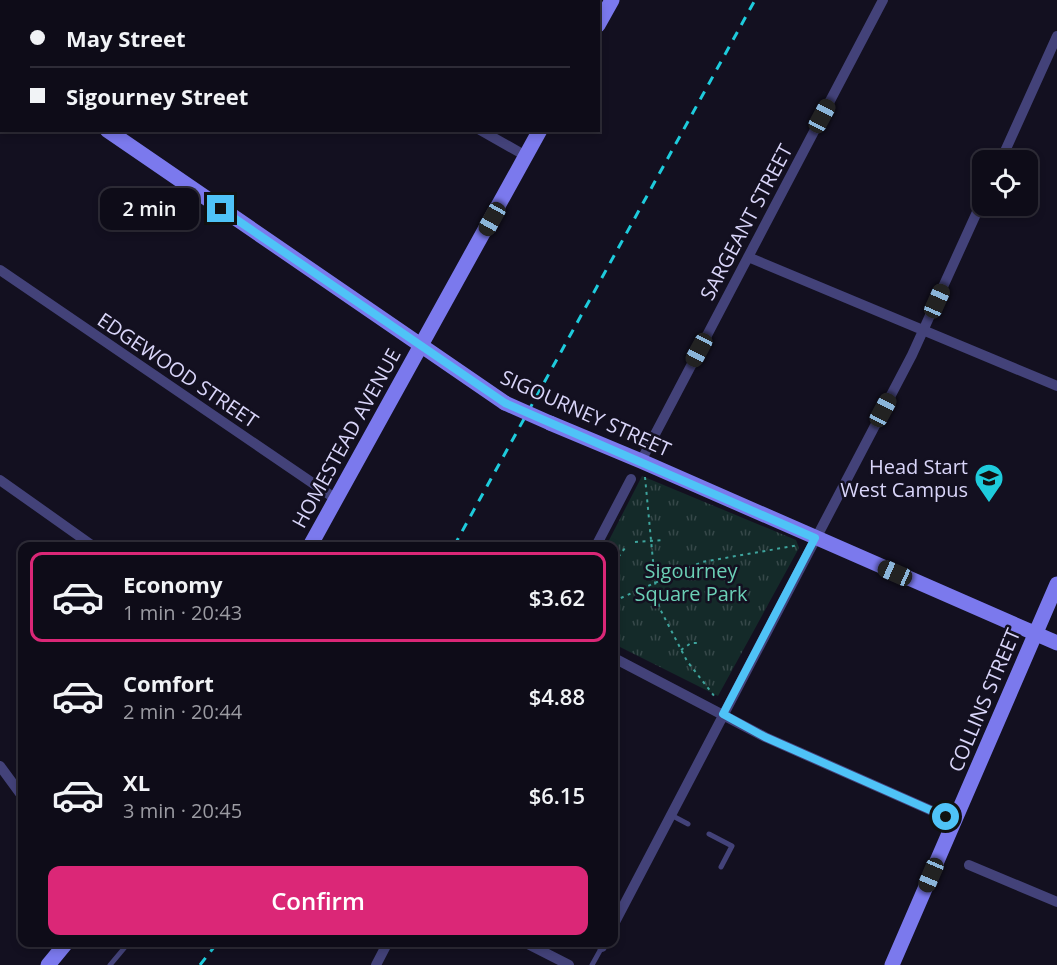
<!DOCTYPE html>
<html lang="en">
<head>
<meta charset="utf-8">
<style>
  :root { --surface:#0e0c18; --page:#171521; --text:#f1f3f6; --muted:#9b9ba2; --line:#2e2c37; --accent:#db2777 }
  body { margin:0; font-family:"Open Sans",sans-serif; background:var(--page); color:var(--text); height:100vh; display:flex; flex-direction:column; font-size:22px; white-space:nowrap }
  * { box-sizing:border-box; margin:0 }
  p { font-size:20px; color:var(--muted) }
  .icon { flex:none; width:33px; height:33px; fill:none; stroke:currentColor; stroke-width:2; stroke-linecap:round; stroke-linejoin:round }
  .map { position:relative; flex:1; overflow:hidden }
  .side { position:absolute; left:18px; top:542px; width:600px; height:405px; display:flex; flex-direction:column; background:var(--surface); border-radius:12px; box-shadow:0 3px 9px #0003,0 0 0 2px var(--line) }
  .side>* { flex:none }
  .top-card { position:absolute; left:0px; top:0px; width:600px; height:132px; box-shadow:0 3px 9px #0003,0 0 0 2px var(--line); display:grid; align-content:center; height:132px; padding:0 30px; background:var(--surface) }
  .tools { position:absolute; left:972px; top:150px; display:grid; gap:12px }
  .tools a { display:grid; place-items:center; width:66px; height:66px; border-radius:12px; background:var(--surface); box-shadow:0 3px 9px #0003,0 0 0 2px var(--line); font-size:30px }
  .end { position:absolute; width:27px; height:27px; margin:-14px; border:8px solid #4fc3f7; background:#111; box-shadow:0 0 0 3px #111 }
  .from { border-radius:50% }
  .bubble { position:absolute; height:42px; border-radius:12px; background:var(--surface); box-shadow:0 3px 9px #0003,0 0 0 2px var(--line); font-size:20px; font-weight:600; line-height:42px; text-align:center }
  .car { position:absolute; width:18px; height:36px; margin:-18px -9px; border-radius:8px; box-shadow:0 0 4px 2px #0007; background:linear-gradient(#222 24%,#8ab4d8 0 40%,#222 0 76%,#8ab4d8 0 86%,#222 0) }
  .top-card b { display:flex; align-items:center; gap:21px; height:57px; font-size:22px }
  .top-card b+b { border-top:2px solid var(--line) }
  .top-card i { width:15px; height:15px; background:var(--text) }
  ul { padding:10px 0 0; list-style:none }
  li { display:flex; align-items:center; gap:18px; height:90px; margin:0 12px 9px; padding:0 18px; border:3px solid transparent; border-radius:12px }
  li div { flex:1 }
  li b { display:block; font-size:22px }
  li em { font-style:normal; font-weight:600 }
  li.on { border-color:var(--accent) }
  li>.icon { width:54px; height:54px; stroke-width:1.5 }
  .primary-button { display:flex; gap:12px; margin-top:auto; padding:12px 30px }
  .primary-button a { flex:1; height:69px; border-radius:12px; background:var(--accent); color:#fff; font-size:24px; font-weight:600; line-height:69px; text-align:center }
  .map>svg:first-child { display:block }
  .park { fill:url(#park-tufts) }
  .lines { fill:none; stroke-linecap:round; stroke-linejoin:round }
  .path { stroke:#3ea49d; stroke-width:2; stroke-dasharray:3 4.5; stroke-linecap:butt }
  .lane { stroke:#434279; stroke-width:5 }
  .street { stroke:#434279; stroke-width:10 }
  .secondary { stroke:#7b79ed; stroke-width:15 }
  .rail { stroke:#1ecbdc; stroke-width:3; stroke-dasharray:9 8; stroke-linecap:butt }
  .secondary-bridge { stroke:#7b79ed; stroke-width:15 }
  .route { stroke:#4fc3f7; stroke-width:8 }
  .labels { text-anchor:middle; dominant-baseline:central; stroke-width:5; stroke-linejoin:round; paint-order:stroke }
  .street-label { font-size:20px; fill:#d9d5f9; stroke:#131020 }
  .poi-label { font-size:20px; fill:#d9d5f9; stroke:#131020; text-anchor:end }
  .park-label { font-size:20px; fill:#6bcfb6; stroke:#131020 }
</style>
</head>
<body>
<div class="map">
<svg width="1057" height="965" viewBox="0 0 1057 965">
  <defs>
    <pattern id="park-tufts" width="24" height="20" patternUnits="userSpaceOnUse" patternTransform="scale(1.5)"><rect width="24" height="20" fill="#142a29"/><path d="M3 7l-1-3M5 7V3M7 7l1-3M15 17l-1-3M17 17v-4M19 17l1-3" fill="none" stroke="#364849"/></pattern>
  </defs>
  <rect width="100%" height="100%" fill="#131020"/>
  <path class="park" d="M642,476L796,540L799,548L718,696L614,644V546H606Z"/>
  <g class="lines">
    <path class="path" d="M645,477L655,582L659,607L687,661L715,697
      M635,542L664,540
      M614,563L625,548
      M614,601L702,562L799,545
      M614,605L617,616L616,619
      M681,650L691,643H698"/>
    <path class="lane" d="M671,815L688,824
      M709,834L732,846L721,867
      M110,965L126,946
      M592,965L602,947"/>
    <path class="street" d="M242,0L245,2
      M480,130L526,156
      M1001,160L1057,36
      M748,257L1057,386
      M0,270L336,499
      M641,461L883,0
      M0,480L93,546
      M596,546L631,479
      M614,658L765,737L955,821
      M0,766L22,796
      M969,865L1057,902
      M614,924L912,355L982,201
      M524,942L569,965
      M602,947L604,942
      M376,965L388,942"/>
    <path class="secondary" d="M598,25L612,0
      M0,57L2,58
      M107,130L505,403
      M550,423L641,461L1057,643
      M310,546L540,130
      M48,965L67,942
      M892,965L1057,584"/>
    <path class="rail" d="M454,546L755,0
      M200,965L218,942"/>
    <path class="secondary-bridge" d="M505,403L550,423"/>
  </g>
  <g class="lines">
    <path class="route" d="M221,209L505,403L815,538L723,714L765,737L946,817"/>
  </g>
  <defs>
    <g id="school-pin" transform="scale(1.5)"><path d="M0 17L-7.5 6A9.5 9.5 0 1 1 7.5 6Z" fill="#1ecbdc" stroke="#131020"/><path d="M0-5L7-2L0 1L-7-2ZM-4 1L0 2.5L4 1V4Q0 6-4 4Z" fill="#111"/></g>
  </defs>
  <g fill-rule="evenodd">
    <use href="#school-pin" x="989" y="478"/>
  </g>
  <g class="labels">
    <g class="street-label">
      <text transform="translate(746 222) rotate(-62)">SARGEANT STREET</text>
      <text transform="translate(178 370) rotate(34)">EDGEWOOD STREET</text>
      <text transform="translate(586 413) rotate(24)">SIGOURNEY STREET</text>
      <text transform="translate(346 438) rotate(-61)">HOMESTEAD AVENUE</text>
      <text transform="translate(984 700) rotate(-67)">COLLINS STREET</text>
    </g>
    <g class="poi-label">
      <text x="968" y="466">Head Start<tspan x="968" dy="23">West Campus</tspan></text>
    </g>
    <g class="park-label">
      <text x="691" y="570">Sigourney<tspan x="691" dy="23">Square Park</tspan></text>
    </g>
  </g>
</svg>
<div class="tools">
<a><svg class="icon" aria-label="locate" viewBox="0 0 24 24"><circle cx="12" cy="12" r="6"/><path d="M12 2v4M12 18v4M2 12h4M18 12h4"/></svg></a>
</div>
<i class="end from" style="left:946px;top:817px"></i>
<i class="end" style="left:221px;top:209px"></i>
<div class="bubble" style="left:100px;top:188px;width:99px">2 min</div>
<i class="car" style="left:822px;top:116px;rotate:28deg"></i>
<i class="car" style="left:492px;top:219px;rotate:209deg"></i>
<i class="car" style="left:937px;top:301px;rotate:24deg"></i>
<i class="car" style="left:699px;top:350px;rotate:208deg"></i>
<i class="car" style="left:883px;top:410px;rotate:28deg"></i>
<i class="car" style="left:895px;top:573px;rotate:294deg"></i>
<i class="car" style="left:931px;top:875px;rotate:203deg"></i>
<div class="top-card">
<b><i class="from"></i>May Street</b>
<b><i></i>Sigourney Street</b>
</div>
<section class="side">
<ul>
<li class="on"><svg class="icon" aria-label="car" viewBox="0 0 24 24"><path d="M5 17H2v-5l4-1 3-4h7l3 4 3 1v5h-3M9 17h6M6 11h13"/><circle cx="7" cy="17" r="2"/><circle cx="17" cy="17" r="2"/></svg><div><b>Economy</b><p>1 min · 20:43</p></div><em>$3.62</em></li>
<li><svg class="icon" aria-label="car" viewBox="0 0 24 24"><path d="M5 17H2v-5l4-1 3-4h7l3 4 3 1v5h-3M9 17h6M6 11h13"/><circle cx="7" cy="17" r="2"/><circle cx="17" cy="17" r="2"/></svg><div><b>Comfort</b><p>2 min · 20:44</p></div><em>$4.88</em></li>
<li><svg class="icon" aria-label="car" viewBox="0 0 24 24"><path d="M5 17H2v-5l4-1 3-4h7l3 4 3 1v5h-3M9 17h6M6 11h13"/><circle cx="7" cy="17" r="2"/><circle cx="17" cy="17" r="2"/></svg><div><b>XL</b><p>3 min · 20:45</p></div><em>$6.15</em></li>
</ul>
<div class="primary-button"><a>Confirm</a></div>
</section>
</div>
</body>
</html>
